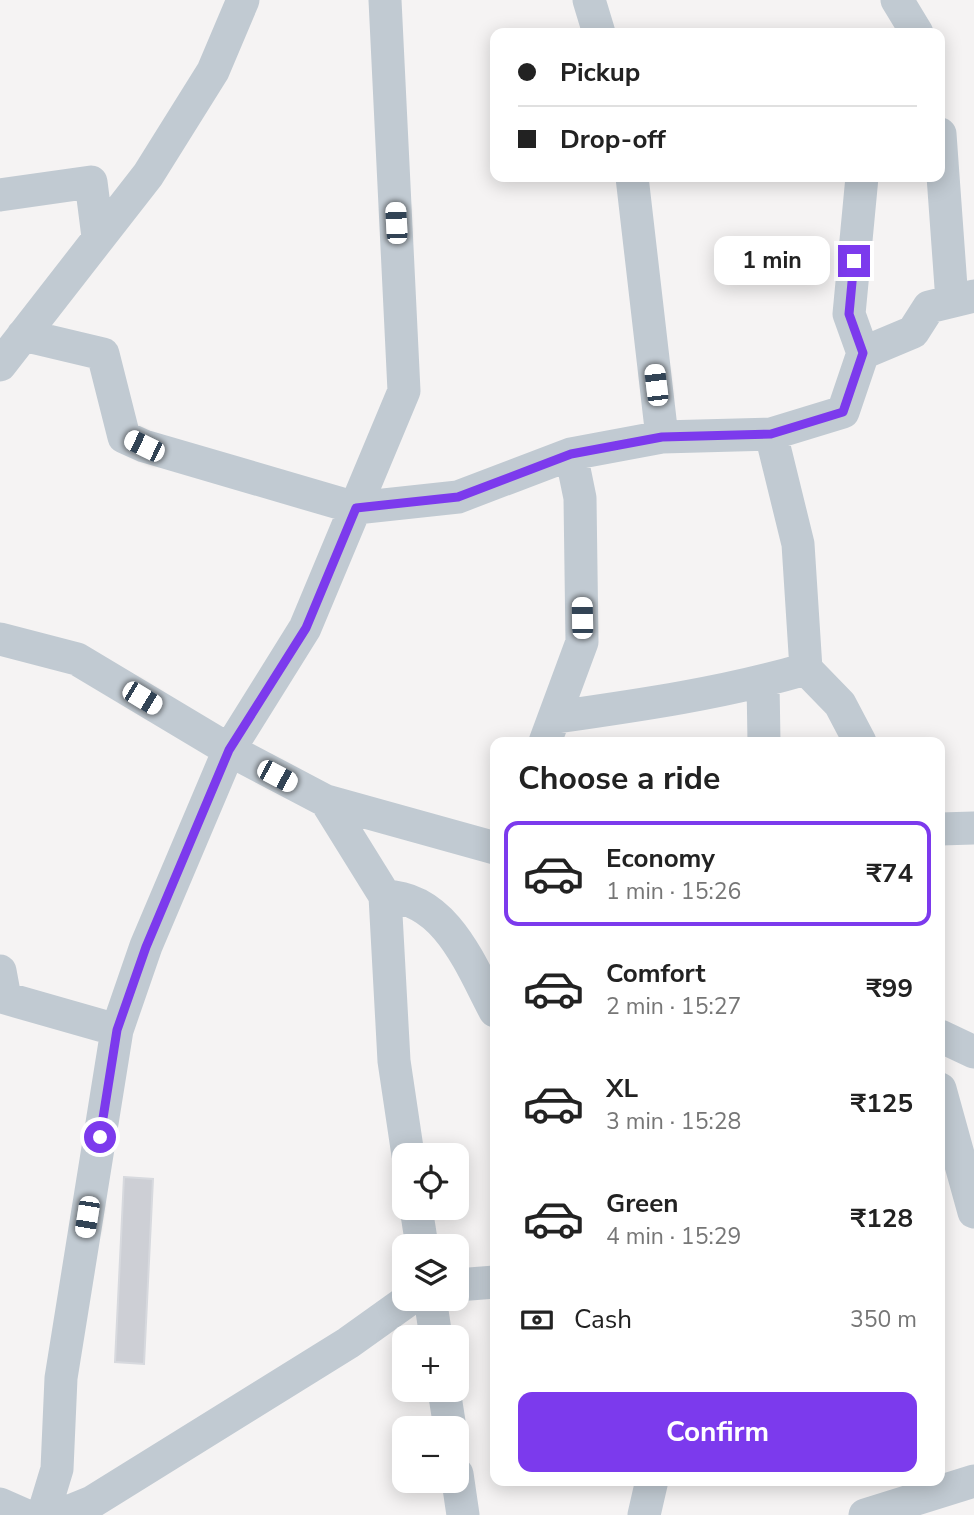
<!DOCTYPE html>
<html lang="en">
<head>
<meta charset="utf-8">
<style>
  :root { --surface:#fff; --page:#f2f2f2; --text:#222; --muted:#767676; --line:#e0e0e0; --accent:#7c3aed }
  body { margin:0; font-family:"Nunito Sans",sans-serif; background:var(--page); color:var(--text); height:100vh; display:flex; flex-direction:column; font-size:26px; white-space:nowrap }
  * { box-sizing:border-box; margin:0 }
  p { font-size:23px; color:var(--muted) }
  .icon { flex:none; width:38px; height:38px; fill:none; stroke:currentColor; stroke-width:2; stroke-linecap:round; stroke-linejoin:round }
  .map { position:relative; flex:1; overflow:hidden }
  .panel { position:absolute; left:490px; top:737px; width:455px; height:749px; display:flex; flex-direction:column; background:var(--surface); border-radius:14px; box-shadow:0 4px 18px #0003 }
  .panel>* { flex:none }
  .hud { position:absolute; left:490px; top:28px; width:455px; height:154px; border-radius:14px; box-shadow:0 4px 18px #0003; display:grid; align-content:center; height:154px; padding:0 28px; background:var(--surface) }
  .fabs { position:absolute; left:392px; top:1143px; display:grid; gap:14px }
  .fabs a { display:grid; place-items:center; width:77px; height:77px; border-radius:14px; background:var(--surface); box-shadow:0 4px 18px #0003; font-size:35px }
  .end { position:absolute; width:32px; height:32px; margin:-16px; border:9px solid #7c3aed; background:#fff; box-shadow:0 0 0 4px #fff }
  .from { border-radius:50% }
  .bubble { position:absolute; height:49px; border-radius:14px; background:var(--surface); box-shadow:0 4px 18px #0003; font-size:23px; font-weight:700; line-height:49px; text-align:center }
  .car { position:absolute; width:21px; height:42px; margin:-21px -10px; border-radius:9px; box-shadow:0 0 5px 2px #0007; background:linear-gradient(#fff 24%,#345 0 40%,#fff 0 76%,#345 0 86%,#fff 0) }
  .hud b { display:flex; align-items:center; gap:24px; height:66px; font-size:26px }
  .hud b+b { border-top:2px solid var(--line) }
  .hud i { width:18px; height:18px; background:var(--text) }
  ul { padding:0; list-style:none }
  li { display:flex; align-items:center; gap:21px; height:105px; margin:0 14px 10px; padding:0 14px; border:4px solid transparent; border-radius:14px }
  li div { flex:1 }
  li b { display:block; font-size:26px }
  li em { font-style:normal; font-weight:700 }
  li.on { border-color:var(--accent) }
  li>.icon { width:63px; height:63px; stroke-width:1.5 }
  h2 { padding:0 28px; font-size:32px; line-height:84px }
  .pay { display:flex; align-items:center; gap:18px; height:77px; padding:0 28px; font-size:26px }
  .pay p { margin-inline-start:auto }
  .primary-button { display:flex; gap:14px; margin-top:auto; padding:14px 28px }
  .primary-button a { flex:1; height:80px; border-radius:14px; background:var(--accent); color:#fff; font-size:28px; font-weight:700; line-height:80px; text-align:center }
  .map>svg:first-child { display:block }
  .building { fill:#cdcfd5; stroke:#d7d9de; stroke-width:2 }
  .lines { fill:none; stroke-linecap:round; stroke-linejoin:round }
  .minor { stroke:#c1cad2; stroke-width:33 }
  .route { stroke:#7c3aed; stroke-width:9 }
</style>
</head>
<body>
<div class="map">
<svg width="974" height="1515" viewBox="0 0 974 1515">
  <rect width="100%" height="100%" fill="#f5f3f3"/>
  <path class="building" d="M124,1177L153,1179L144,1364L115,1362Z"/>
  <g class="lines">
    <path class="minor" d="M589,0L599,33
      M897,0L917,33
      M940,134L952,301
      M632,177L662,437
      M862,177L849,314L863,353
      M0,195L91,182L98,237
      M23,335L103,354L124,437L144,446L356,508L458,497L571,454L662,437L771,434L843,412L863,353L913,332L929,307L974,296
      M0,365L148,175L213,71L243,0
      M771,434L798,544L806,669L840,704L860,742
      M0,639L77,659L229,750L326,801L385,896L394,1061L408,1155
      M763,682L764,742
      M557,717C641,705 724,693 806,669
      M545,742L582,642L580,498L571,454
      M326,801L495,848
      M940,829L974,828
      M385,896C446,898 470,964 495,1011
      M0,971L5,998L117,1030
      M940,1036L974,1052
      M940,1089L974,1212
      M416,1208L422,1246
      M457,1285L495,1282
      M430,1298L436,1337
      M444,1390L450,1428
      M457,1474L463,1515
      M0,1504L25,1515
      M43,1515L57,1469L61,1378L117,1030L146,946L229,750L305,628L404,391L385,0
      M60,1515L92,1502L348,1343L411,1298
      M644,1515L652,1480
      M865,1515L974,1481"/>
  </g>
  <g class="lines">
    <path class="route" d="M100,1137L117,1030L146,947L229,750L306,628L356,508L458,497L571,454L662,437L771,434L843,412L863,353L849,314L854,261"/>
  </g>
</svg>
<div class="fabs">
<a><svg class="icon" aria-label="locate" viewBox="0 0 24 24"><circle cx="12" cy="12" r="6"/><path d="M12 2v4M12 18v4M2 12h4M18 12h4"/></svg></a>
<a><svg class="icon" aria-label="layers" viewBox="0 0 24 24"><path d="M12 4l9 5-9 5-9-5zM3 14l9 5 9-5"/></svg></a>
<a>+</a>
<a>−</a>
</div>
<i class="end from" style="left:100px;top:1137px"></i>
<i class="end" style="left:854px;top:261px"></i>
<div class="bubble" style="left:714px;top:236px;width:116px">1 min</div>
<i class="car" style="left:396px;top:223px;rotate:357deg"></i>
<i class="car" style="left:656px;top:385px;rotate:353deg"></i>
<i class="car" style="left:144px;top:446px;rotate:296deg"></i>
<i class="car" style="left:582px;top:618px;rotate:359deg"></i>
<i class="car" style="left:142px;top:698px;rotate:121deg"></i>
<i class="car" style="left:277px;top:776px;rotate:118deg"></i>
<i class="car" style="left:87px;top:1217px;rotate:189deg"></i>
<div class="hud">
<b><i class="from"></i>Pickup</b>
<b><i></i>Drop-off</b>
</div>
<section class="panel">
<h2>Choose a ride</h2>
<ul>
<li class="on"><svg class="icon" aria-label="car" viewBox="0 0 24 24"><path d="M5 17H2v-5l4-1 3-4h7l3 4 3 1v5h-3M9 17h6M6 11h13"/><circle cx="7" cy="17" r="2"/><circle cx="17" cy="17" r="2"/></svg><div><b>Economy</b><p>1 min · 15:26</p></div><em>₹74</em></li>
<li><svg class="icon" aria-label="car" viewBox="0 0 24 24"><path d="M5 17H2v-5l4-1 3-4h7l3 4 3 1v5h-3M9 17h6M6 11h13"/><circle cx="7" cy="17" r="2"/><circle cx="17" cy="17" r="2"/></svg><div><b>Comfort</b><p>2 min · 15:27</p></div><em>₹99</em></li>
<li><svg class="icon" aria-label="car" viewBox="0 0 24 24"><path d="M5 17H2v-5l4-1 3-4h7l3 4 3 1v5h-3M9 17h6M6 11h13"/><circle cx="7" cy="17" r="2"/><circle cx="17" cy="17" r="2"/></svg><div><b>XL</b><p>3 min · 15:28</p></div><em>₹125</em></li>
<li><svg class="icon" aria-label="car" viewBox="0 0 24 24"><path d="M5 17H2v-5l4-1 3-4h7l3 4 3 1v5h-3M9 17h6M6 11h13"/><circle cx="7" cy="17" r="2"/><circle cx="17" cy="17" r="2"/></svg><div><b>Green</b><p>4 min · 15:29</p></div><em>₹128</em></li>
</ul>
<div class="pay"><svg class="icon" aria-label="cash" viewBox="0 0 24 24"><path d="M3 7h18v10H3z"/><circle cx="12" cy="12" r="2"/></svg>Cash<p>350 m</p></div>
<div class="primary-button"><a>Confirm</a></div>
</section>
</div>
</body>
</html>
